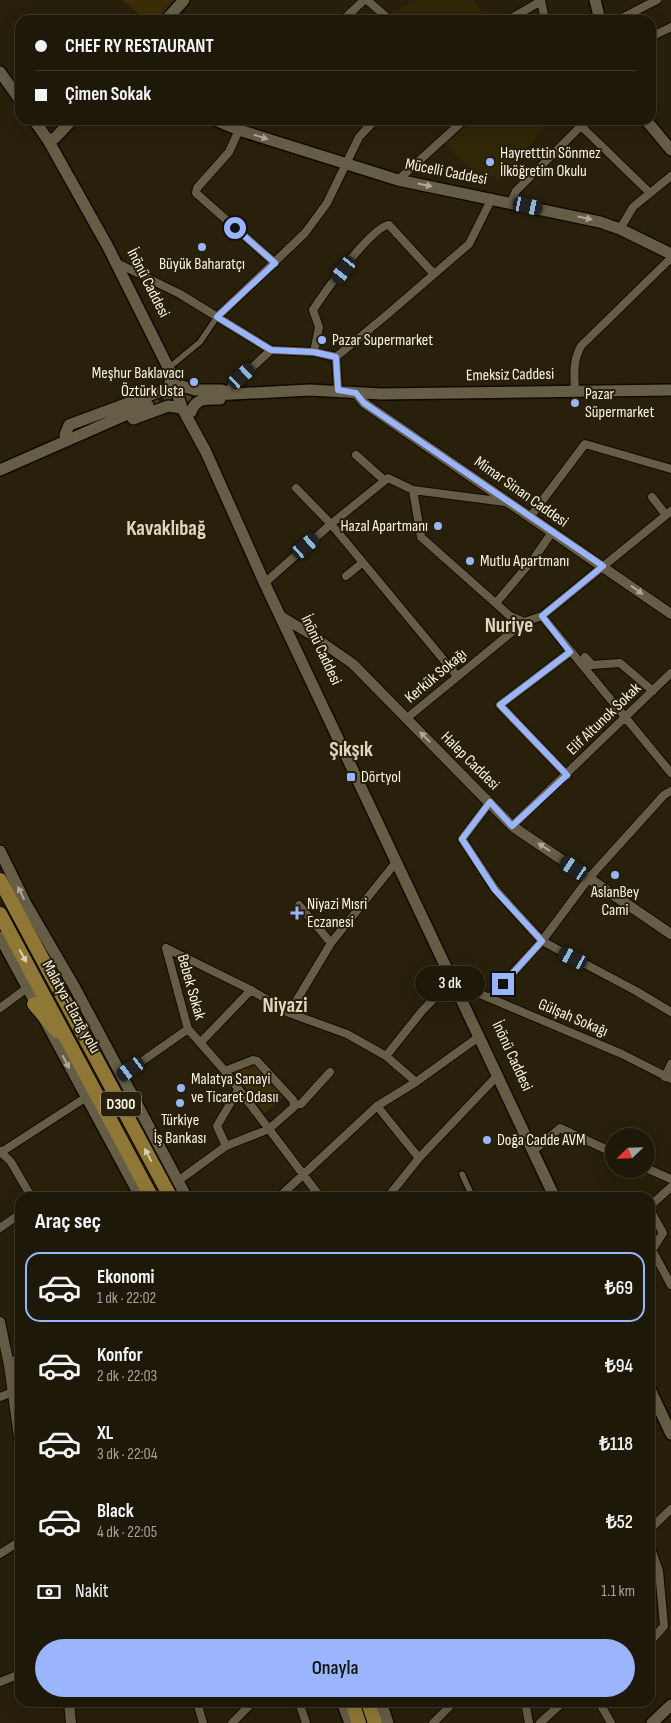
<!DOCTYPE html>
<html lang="tr">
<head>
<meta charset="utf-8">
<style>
  :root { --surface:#1e1808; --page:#262112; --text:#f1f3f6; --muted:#a1a09c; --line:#3c3729; --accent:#9bb5fd }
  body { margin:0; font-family:"Sofia Sans Condensed",sans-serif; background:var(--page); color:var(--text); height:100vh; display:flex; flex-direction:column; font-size:19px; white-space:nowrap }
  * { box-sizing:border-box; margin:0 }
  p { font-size:16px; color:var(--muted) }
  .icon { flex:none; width:28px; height:28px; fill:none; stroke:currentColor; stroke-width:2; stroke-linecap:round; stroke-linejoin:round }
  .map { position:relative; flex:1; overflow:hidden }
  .drawer { position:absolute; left:15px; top:1192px; width:640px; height:515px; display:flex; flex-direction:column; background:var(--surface); border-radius:15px; box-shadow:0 5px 20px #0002,0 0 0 1px var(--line) }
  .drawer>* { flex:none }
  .banner { position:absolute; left:15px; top:15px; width:641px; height:110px; border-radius:15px; box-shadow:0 5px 20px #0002,0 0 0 1px var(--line); display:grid; align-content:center; height:110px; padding:0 20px; background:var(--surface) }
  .needle { width:32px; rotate:247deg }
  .controls { position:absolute; left:605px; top:1128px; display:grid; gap:10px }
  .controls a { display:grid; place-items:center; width:50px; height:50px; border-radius:50%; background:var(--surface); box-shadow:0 5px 20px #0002,0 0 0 1px var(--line); font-size:25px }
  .end { position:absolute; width:22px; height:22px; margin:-11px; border:6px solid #9bb5fd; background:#111; box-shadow:0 0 0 2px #111 }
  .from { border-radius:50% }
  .bubble { position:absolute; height:35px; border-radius:18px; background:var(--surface); box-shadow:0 5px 20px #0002,0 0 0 1px var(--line); font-size:16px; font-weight:600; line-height:35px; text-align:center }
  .car { position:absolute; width:15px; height:30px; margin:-15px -8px; border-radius:6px; box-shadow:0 0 4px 1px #0007; background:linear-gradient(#222 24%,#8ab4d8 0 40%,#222 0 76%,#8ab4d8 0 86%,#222 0) }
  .banner b { display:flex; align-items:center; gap:18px; height:48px; font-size:19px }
  .banner b+b { border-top:1px solid var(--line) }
  .banner i { width:12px; height:12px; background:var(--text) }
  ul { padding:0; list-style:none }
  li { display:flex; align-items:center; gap:15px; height:70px; margin:0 10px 8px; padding:0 10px; border:2px solid transparent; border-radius:15px }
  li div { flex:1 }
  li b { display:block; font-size:19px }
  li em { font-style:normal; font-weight:600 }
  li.current { border-color:var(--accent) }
  li>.icon { width:45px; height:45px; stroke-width:1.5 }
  h2 { padding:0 20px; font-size:22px; line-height:60px }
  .pay { display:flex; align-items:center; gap:12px; height:55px; padding:0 20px; font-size:19px }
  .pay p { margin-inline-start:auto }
  .button { display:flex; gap:10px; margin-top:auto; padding:10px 20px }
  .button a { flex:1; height:58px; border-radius:30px; background:var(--accent); color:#111; font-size:20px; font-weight:600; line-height:58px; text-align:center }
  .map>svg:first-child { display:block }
  .built { fill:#302608 }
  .green { fill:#3b2d07 }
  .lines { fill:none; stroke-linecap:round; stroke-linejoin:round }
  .secondary-tunnel { stroke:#47402b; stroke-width:11; stroke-dasharray:11 5.5; stroke-linecap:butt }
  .pedestrian-casing { stroke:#100900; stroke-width:8 }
  .minor-casing { stroke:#100900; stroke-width:10 }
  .tertiary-casing { stroke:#100900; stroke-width:12 }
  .secondary-casing { stroke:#100900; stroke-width:14 }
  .trunk-casing { stroke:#100900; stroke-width:16 }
  .pedestrian { stroke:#665d47; stroke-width:5.5 }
  .minor { stroke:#665d47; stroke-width:8 }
  .tertiary { stroke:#665d47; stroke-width:10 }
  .secondary { stroke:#665d47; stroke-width:11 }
  .trunk { stroke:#8f7836; stroke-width:14 }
  .oneway { fill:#b0a897 }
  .oneway2 { fill:#d9cfb2 }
  .route { stroke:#9bb5fd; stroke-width:6 }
  .poi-dot { fill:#9bb5fd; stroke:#28200a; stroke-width:2 }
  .labels { text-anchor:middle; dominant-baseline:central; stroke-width:4; stroke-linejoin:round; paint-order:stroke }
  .shield { fill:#28200a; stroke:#bab4a5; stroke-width:1 }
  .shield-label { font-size:15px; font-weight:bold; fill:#f9f4e7 }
  .poi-label { font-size:16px; fill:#f9f4e7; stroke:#28200a; text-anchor:start }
  .street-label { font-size:16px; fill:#f9f4e7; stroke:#28200a }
  .district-label { font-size:21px; font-weight:bold; fill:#e1d6bc; stroke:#28200a }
</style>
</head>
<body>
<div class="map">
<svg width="671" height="1723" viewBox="0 0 671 1723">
  <rect width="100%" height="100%" fill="#28200a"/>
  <path class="built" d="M415,0H474L488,20H393L388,15Z
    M470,120H534L544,129L499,181L487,175L482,180L444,142Z"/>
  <path class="green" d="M122,0H183L165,20H147Z
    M252,1059L283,1097L265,1113L231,1069Z"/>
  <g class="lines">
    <path class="secondary-tunnel" d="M148,405L212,395"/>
    <g class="pedestrian-casing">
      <path id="pedestrian" d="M171,366L200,342L217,317
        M462,1174L473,1198"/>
    </g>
    <g class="minor-casing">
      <path id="minor" d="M367,0L390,20
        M541,0L545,20
        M343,20L364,0
        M508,20L541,1
        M618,20L657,0
        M651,37L671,27
        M581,126L650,193
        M239,130L229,152L197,188L196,193L275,263
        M398,180L464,120
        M511,202L516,191L587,120
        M620,229L633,207L671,176
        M121,265L180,294L271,350L314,352L336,357
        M217,317L305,233L327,203L359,137L375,120
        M314,352L319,327L313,310C324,293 372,226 389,225L434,274
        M228,390L271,350
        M338,390L336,357L389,313L469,244L492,198
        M575,390C574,374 573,360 581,346L671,258
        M356,455L384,480
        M296,488L331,524L457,676
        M413,490L421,537L510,616L524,622
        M652,497L666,515
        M530,517L585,444L671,469
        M346,576L362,563
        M268,580L331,524L388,478L413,490L505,502
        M496,603L535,557L552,532
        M542,616L671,773
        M585,657L592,665L620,663L653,691
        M407,718L524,622L542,616L671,511
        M567,775L500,705L570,652
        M490,802L462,839L495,889L542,941L636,991L671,1012
        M512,826L671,673
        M299,905L331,943L397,861
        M166,948L188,1029L225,1071L321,1198
        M166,948L251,990L289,1013L331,943
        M461,986L622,1054L671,1079
        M490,998L542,941L589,878L664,795L671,791
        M0,1008L27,988
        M289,1013L347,1034L386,1056L416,1082L480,1036
        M201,1042L251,990
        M386,1056L422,1011L453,979
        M225,1071L253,1060L257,1061L293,1100L294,1107L269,1129L226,1146
        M121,1076L188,1029
        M665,1077L671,1064
        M294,1105L301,1104L330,1072
        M377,1106L419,1158
        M538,1147L560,1128L614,1153
        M0,1151L11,1162L32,1198
        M0,1153L85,1098
        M646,1168L671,1179
        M178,1181L226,1146L217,1126L238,1090
        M278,1198L377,1106L416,1082
        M387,1198L419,1158L498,1075
        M650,1206L671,1187
        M650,1210L663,1233L652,1250L671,1285
        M0,1228L20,1214
        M9,1365L20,1356
        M0,1397L13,1392
        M650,1529L671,1509
        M650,1546L659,1571L664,1626L650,1642
        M0,1554L20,1541
        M0,1682L20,1674
        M197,1702L203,1723
        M299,1702L306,1723
        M525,1702L529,1723
        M599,1702L611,1723
        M232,1723L253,1702
        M433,1723L454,1702
        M540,1723L563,1702"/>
    </g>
    <g class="tertiary-casing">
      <path id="tertiary" d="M356,393L364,403L671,614
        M282,617L310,634L353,664L512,826L671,934
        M0,1322L9,1365L20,1444
        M69,1702L71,1723"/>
    </g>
    <g class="secondary-casing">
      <path id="secondary" d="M595,0L600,20
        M166,20L184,0
        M0,72L20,100
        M34,120L48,140L108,247L170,371L182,408L206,452L264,582L555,1198
        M215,120L239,130L398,180L600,222L620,229L671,254
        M646,120L671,150
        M48,140L55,138L72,120
        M182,386L195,390H222
        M214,395L310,390L381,394L671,390
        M191,412C196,397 208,399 220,399
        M133,419L168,406L182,408
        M65,435L69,425L161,391L168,388L172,378
        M0,470L148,405
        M0,851L26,904L75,988L187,1198
        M0,937L141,1198
        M650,1389L671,1434
        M342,1702L350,1723
        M381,1702L388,1723
        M652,1723L671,1705"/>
    </g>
    <g class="trunk-casing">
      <path id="trunk" d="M0,880L171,1198
        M0,914L152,1198
        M34,1004L57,1031
        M352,1702L359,1723
        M368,1702L375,1723"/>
    </g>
    <use href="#pedestrian" class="pedestrian"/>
    <use href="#minor" class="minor"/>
    <use href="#tertiary" class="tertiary"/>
    <use href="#secondary" class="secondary"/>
    <use href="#trunk" class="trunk"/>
  </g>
  <defs><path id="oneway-solid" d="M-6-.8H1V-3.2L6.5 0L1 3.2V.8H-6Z" transform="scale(1.25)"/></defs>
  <g class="oneway">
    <use href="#oneway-solid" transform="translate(261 137) rotate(18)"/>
    <use href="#oneway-solid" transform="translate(425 185) rotate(11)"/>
    <use href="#oneway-solid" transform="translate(585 218) rotate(12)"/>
    <use href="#oneway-solid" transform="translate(637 590) rotate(36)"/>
    <use href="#oneway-solid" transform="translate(425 737) rotate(-135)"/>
    <use href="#oneway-solid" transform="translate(544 847) rotate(-146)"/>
    <use href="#oneway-solid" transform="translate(21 893) rotate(-116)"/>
    <use href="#oneway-solid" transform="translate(66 1062) rotate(62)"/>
  </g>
  <g class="oneway2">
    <use href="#oneway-solid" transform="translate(23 956) rotate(61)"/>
    <use href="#oneway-solid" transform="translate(148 1155) rotate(-118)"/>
  </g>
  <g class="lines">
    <path class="route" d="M235,228L275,263L217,317L271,350L314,352L336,357L338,390L356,393L364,403L603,566L542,616L570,652L500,705L567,775L512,826L490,802L462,839L495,890L542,941L503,984"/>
  </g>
  <g class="poi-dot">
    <circle cx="490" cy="162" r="5"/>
    <circle cx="202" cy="247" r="5"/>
    <circle cx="322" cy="340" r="5"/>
    <circle cx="194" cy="382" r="5"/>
    <circle cx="575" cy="403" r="5"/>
    <circle cx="438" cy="526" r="5"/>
    <circle cx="470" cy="561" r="5"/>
    <rect x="346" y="772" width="10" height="10" rx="2.5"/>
    <circle cx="615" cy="875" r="5"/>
    <path d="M294.5 905.5h5v5h5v5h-5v5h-5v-5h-5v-5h5z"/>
    <circle cx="181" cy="1088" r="5"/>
    <circle cx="180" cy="1103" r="5"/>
    <circle cx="487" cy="1140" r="5"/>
  </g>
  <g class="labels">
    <rect class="shield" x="101" y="1091.5" width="40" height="25" rx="4"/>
    <g class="shield-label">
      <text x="121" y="1104">D300</text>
    </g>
    <g class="poi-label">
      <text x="500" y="153">Hayretttin Sönmez<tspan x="500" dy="18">İlköğretim Okulu</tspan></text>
      <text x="202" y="264" text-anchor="middle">Büyük Baharatçı</text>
      <text x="332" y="340">Pazar Supermarket</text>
      <text x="184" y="373" text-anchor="end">Meşhur Baklavacı<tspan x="184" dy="18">Öztürk Usta</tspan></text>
      <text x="585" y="394">Pazar<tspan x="585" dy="18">Süpermarket</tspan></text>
      <text x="428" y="526" text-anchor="end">Hazal Apartmanı</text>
      <text x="480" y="561">Mutlu Apartmanı</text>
      <text x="361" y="777">Dörtyol</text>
      <text x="615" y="892" text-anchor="middle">AslanBey<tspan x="615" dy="18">Cami</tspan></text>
      <text x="307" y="904">Niyazi Mısri<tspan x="307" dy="18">Eczanesi</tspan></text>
      <text x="191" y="1079">Malatya Sanayi<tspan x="191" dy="18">ve Ticaret Odasıı</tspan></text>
      <text x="180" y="1120" text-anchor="middle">Türkiye<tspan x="180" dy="18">İş Bankası</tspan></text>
      <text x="497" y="1140">Doğa Cadde AVM</text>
    </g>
    <g class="street-label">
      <text transform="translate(446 172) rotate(11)">Mücelli Caddesi</text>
      <text transform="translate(148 283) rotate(63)">İnönü Caddesi</text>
      <text transform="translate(510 375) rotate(-1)">Emeksiz Caddesi</text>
      <text transform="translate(521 492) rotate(35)">Mimar Sinan Caddesi</text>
      <text transform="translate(321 650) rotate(65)">İnönü Caddesi</text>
      <text transform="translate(436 676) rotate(-40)">Kerkük Sokağı</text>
      <text transform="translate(604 719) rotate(-44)">Elif Altunok Sokak</text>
      <text transform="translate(470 761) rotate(45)">Halep Caddesi</text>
      <text transform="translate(191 987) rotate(74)">Bebek Sokak</text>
      <text transform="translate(71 1007) rotate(61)">Malatya-Elazığ yolu</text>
      <text transform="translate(573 1018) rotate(23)">Gülşah Sokağı</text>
      <text transform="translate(512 1056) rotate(65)">İnönü Caddesi</text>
    </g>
    <g class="district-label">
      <text x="166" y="528">Kavaklıbağ</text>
      <text x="509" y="625">Nuriye</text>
      <text x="351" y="749">Şıkşık</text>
      <text x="285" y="1005">Niyazi</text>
    </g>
  </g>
</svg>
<div class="controls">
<a><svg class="needle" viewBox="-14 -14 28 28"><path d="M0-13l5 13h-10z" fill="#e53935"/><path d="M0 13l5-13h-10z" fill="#a1a09c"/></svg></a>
</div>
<i class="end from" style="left:235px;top:228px"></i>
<i class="end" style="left:503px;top:984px"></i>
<div class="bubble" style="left:415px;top:966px;width:70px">3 dk</div>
<i class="car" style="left:528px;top:206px;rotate:102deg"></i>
<i class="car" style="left:344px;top:270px;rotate:217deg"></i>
<i class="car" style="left:242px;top:376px;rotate:48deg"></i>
<i class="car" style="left:306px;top:546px;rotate:49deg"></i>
<i class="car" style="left:574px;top:868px;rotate:304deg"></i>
<i class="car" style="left:573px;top:958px;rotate:298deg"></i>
<i class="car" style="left:131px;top:1069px;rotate:234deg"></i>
<div class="banner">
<b><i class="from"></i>CHEF RY RESTAURANT</b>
<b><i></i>Çimen Sokak</b>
</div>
<section class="drawer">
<h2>Araç seç</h2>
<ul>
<li class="current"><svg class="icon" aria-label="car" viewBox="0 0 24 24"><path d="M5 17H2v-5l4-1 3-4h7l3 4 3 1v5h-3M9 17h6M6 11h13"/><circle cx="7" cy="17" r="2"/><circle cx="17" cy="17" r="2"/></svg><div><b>Ekonomi</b><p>1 dk · 22:02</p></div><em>₺69</em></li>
<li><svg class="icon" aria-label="car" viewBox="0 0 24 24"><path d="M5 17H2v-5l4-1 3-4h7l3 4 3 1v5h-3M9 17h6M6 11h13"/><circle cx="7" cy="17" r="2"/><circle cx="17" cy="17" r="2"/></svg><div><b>Konfor</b><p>2 dk · 22:03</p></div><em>₺94</em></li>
<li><svg class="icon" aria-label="car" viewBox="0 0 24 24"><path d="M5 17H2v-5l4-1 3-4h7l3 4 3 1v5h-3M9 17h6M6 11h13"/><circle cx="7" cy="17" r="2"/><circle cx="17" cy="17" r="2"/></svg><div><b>XL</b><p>3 dk · 22:04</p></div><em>₺118</em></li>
<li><svg class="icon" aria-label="car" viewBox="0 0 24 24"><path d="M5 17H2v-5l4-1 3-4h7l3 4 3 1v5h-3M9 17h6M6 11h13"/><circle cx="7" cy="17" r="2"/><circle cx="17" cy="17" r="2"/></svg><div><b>Black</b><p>4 dk · 22:05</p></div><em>₺52</em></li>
</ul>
<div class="pay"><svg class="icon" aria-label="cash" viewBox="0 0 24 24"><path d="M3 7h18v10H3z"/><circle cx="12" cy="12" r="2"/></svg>Nakit<p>1.1 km</p></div>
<div class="button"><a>Onayla</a></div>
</section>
</div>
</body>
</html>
